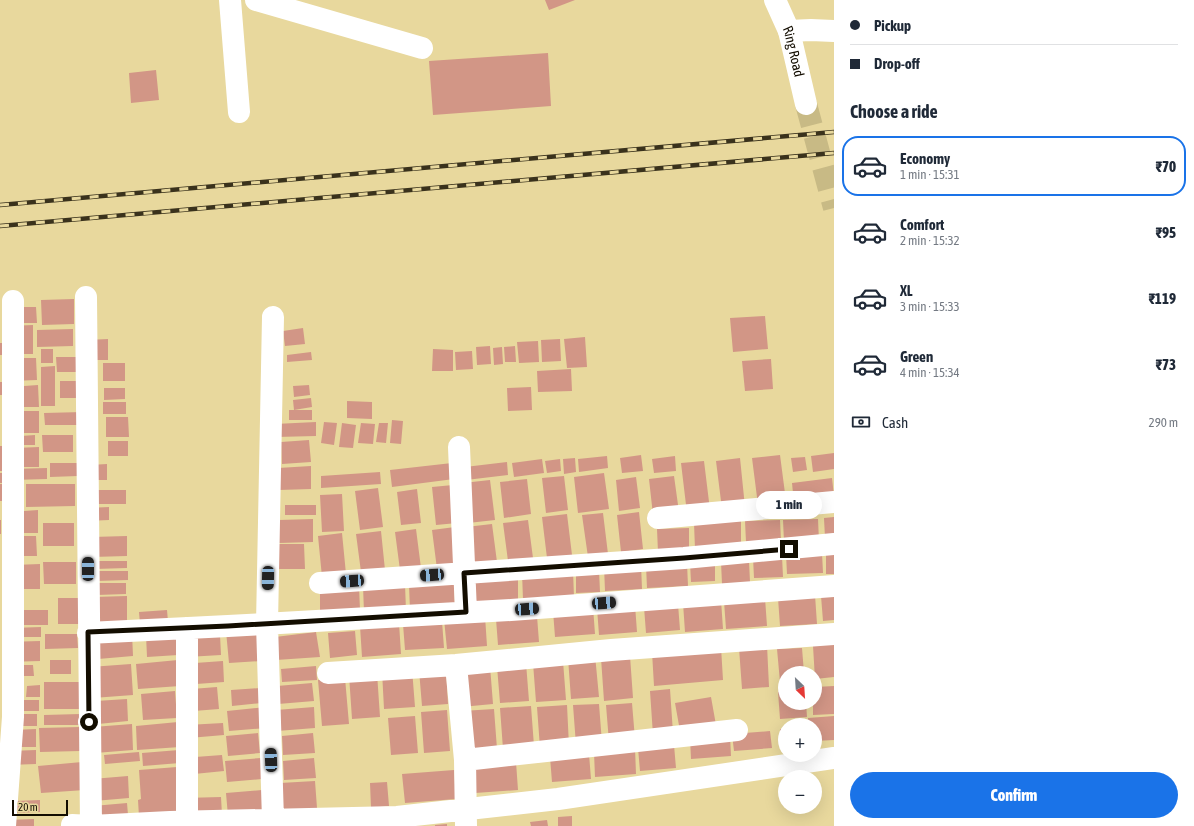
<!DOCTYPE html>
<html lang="en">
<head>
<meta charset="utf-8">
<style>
  :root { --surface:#fff; --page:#f6f6f7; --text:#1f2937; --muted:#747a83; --line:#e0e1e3; --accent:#1a73e8 }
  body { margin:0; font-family:"Asap Condensed",sans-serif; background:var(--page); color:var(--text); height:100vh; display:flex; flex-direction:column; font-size:15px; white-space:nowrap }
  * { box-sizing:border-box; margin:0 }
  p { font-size:13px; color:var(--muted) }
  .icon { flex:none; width:22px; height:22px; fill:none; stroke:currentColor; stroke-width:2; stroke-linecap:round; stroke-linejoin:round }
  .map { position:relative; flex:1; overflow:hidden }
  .panel { display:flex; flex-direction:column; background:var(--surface); width:360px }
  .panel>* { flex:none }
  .top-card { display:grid; align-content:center; height:88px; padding:0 16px; background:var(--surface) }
  .needle { width:26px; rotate:155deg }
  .buttons { position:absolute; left:778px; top:666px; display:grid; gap:8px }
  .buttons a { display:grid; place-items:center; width:44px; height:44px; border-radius:50%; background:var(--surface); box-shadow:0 4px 16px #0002; font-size:20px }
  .scale { position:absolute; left:12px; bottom:10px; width:56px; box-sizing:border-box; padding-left:4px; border:2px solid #130d00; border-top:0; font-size:11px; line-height:14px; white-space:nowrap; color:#130d00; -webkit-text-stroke:3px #e8d89d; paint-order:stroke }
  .end { position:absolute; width:18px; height:18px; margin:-9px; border:5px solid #130d00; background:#fff; box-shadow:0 0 0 2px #fff }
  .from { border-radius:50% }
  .bubble { position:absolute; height:28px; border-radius:14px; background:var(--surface); box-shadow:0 4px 16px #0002; font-size:13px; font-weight:800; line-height:28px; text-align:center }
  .car { position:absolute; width:12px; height:24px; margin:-12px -6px; border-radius:5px; box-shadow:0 0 3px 1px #0007; background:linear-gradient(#222 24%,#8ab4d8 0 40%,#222 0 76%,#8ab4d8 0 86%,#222 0) }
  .top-card b { display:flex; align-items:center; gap:14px; height:38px; font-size:15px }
  .top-card b+b { border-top:1px solid var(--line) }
  .top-card i { width:10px; height:10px; background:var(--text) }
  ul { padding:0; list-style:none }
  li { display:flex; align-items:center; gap:12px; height:60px; margin:0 8px 6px; padding:0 8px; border:2px solid transparent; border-radius:16px }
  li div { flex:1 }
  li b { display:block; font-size:15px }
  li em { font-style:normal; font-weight:800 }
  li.selected { border-color:var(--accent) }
  li>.icon { width:36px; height:36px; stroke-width:1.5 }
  h2 { padding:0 16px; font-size:18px; line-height:48px }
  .pay { display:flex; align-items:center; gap:10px; height:44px; padding:0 16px; font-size:15px }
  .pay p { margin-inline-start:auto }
  .primary-button { display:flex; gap:8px; margin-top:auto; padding:8px 16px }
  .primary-button a { flex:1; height:46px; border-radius:24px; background:var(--accent); color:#fff; font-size:16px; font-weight:800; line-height:46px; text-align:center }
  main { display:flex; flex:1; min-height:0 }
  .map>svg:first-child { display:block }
  .building { fill:#d29686 }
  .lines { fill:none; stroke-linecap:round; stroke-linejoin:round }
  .highway-tunnel { stroke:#c8ba85; stroke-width:22; stroke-dasharray:22 11; stroke-linecap:butt }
  .minor { stroke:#fff; stroke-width:22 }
  .highway { stroke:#fff; stroke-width:22 }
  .rail-casing { stroke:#3a321c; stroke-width:4.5 }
  .rail { stroke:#e8d89d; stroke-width:3; stroke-dasharray:9; stroke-linecap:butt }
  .route { stroke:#130d00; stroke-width:5 }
  .labels { text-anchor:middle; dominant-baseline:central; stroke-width:4; stroke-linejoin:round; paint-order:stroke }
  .street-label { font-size:14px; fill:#130d00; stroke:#e8d89d }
</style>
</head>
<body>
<main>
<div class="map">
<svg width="834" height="826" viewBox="0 0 834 826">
  <rect width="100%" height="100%" fill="#e8d89d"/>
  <path class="building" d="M545,0H575L549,10Z
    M548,53L551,106L433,115L429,61Z
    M156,70L159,100L131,103L129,73Z
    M74,299V324L42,325L41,300Z
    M8,307H36L37,323H9Z
    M765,316L768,349L733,352L730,318Z
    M33,325V354H9V326Z
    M303,328L305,344L285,346L283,331Z
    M73,329V346L37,347V330Z
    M585,337L587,367L567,368L564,339Z
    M108,339V360H87V340Z
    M560,339L561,361L542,362L541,340Z
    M538,341L539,362L519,363L517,342Z
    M0,343H2V355H0Z
    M490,346L491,364L477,365L476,347Z
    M515,346L516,362H505L504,347Z
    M502,347L503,364L494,365L493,348Z
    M41,349H53V363H41Z
    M433,349L453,350V371H432Z
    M472,351L473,369L456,370L455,352Z
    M311,352L312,360L287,362V355Z
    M56,357H79V372H57Z
    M11,358H36L37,380L11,381Z
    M771,359L773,389L745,391L742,361Z
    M103,363H125V381H103Z
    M55,366V406H41V367Z
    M571,369L572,391L538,392L537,371Z
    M60,381H77V398H60Z
    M0,382H6V395H0Z
    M38,385L39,407H24V386Z
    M309,385L310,395L294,397L293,386Z
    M531,387L532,410L508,411L507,388Z
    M104,388H125V399L104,400Z
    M311,398L312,407L294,410L293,400Z
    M347,401L372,402V419L347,418Z
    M103,402H126V414H103Z
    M289,410H312V420H289Z
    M22,411H39V433H22Z
    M83,412V425H45L44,413Z
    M106,417H128L129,437H106Z
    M392,420L403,421L401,444L390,443Z
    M316,422V436L276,437L275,424Z
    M324,422L337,423L334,445L321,443Z
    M342,423L356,425L353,448L339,447Z
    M361,423L375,424L373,444L358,443Z
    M379,423H388L386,443L376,442Z
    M35,435V445H12L21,436Z
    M42,435H73V452H43Z
    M309,440L311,462L282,464L281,442Z
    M108,441H128V456H108Z
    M0,446H8V471H0Z
    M39,447V467H16L15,448Z
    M834,453V469L813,472L811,456Z
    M641,455L643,471L622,473L620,458Z
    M780,455L786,501L758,505L752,458Z
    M607,456L608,468L579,472L578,459Z
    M675,456L676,471L654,473L652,459Z
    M805,457L807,470L793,472L791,458Z
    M575,458L576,472L564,474L563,459Z
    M740,458L745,507L722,509L716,461Z
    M542,459L544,473L514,477L512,463Z
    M560,459L561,471L547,473L545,461Z
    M704,461L710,510L687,513L681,463Z
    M507,462L508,475L466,480L465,467Z
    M50,463H78V476L50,477Z
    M452,463L454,479L392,487L390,470Z
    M107,464V480H91L90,465Z
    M311,466V489L279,490L278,468Z
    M47,468V479L12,480V469Z
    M380,472L381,484L321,488V476Z
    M0,473H6V483H0Z
    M604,473L609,509L578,513L574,477Z
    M564,476L568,510L546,513L542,478Z
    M674,476L679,512L653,515L649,479Z
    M636,477L640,508L619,511L616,480Z
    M832,478L834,496L794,503L792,483Z
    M527,479L531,514L504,518L500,482Z
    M490,480L495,520L468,523L463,483Z
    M0,484H5V501H0Z
    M26,484H75V506L26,507Z
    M453,485L457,523L436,525L432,487Z
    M378,488L383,527L360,530L355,491Z
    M417,489L421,523L401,525L397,492Z
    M93,490H126V504H93Z
    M342,494L344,531L322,532L320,495Z
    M285,505H316V515H285Z
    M109,507V520L87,521V508Z
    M38,510V533H24V511Z
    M639,512L643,549L621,552L617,515Z
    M603,513L608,554L588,557L582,515Z
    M567,514L572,555L547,558L542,517Z
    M834,517V538H825L824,518Z
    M313,519V542L279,543V520Z
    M818,519L819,541L784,542L783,520Z
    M0,520H1V534H0Z
    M528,520L533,558L508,561L503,523Z
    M780,520L781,541L746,542L745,521Z
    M741,521V547L695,549L694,523Z
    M43,523H74V546H43Z
    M492,524L497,562L470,565L466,527Z
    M455,527L460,566L437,569L432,530Z
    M689,528V550L658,552L657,529Z
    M416,529L421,568L400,570L395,532Z
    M381,531L385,570L361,572L356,534Z
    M342,533L346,574L322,577L318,536Z
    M11,536H36L37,556H11Z
    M127,536V556L92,557V537Z
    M272,544H304L305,569H272Z
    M834,551V574H826V552Z
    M822,553L823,573L787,574L786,554Z
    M782,556L783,577L754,578L753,557Z
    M95,561H127V568L95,569Z
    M749,561L750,582L722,584L721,562Z
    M43,562H76V584H44Z
    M715,562V581L691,582L690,563Z
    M687,563L688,586L647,588L646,565Z
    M40,564V589H14V565Z
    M641,564L642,589L605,591L604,566Z
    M573,570L574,598L523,600L522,572Z
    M599,570L600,592L576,593V571Z
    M96,571H128V580L96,581Z
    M518,573V602L472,605L470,575Z
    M97,583H126V594L97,595Z
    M454,583L455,608L410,610L409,585Z
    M405,584L406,611L364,612L363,586Z
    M359,586L360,610L320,612V587Z
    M815,595L817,624L780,626L778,598Z
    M834,595V620L823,621L821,596Z
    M127,596V622H94L93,597Z
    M58,598H81V624H58Z
    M765,598L767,626L726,629L724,601Z
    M721,600L723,629L685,632L683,603Z
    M678,604L680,630L646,633L644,607Z
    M635,605L637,632L599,635L597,608Z
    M593,607L595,634L555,637L553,611Z
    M12,610H48V625H12Z
    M167,610L168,622L140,624L139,612Z
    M485,616L487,646L447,649L444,619Z
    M537,616L539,642L498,645L496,619Z
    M442,621L444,648L405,650L403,624Z
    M399,623L401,654L362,657L360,626Z
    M41,627V637H12V628Z
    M259,628L262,661L229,663L226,631Z
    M355,631L357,655L330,658L328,633Z
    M316,632L320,657L276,660L275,637Z
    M132,633L133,656L98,659L96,636Z
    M176,633L178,655L147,657L146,635Z
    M45,634H77L78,648L45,649Z
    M220,635L221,655L187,657L186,638Z
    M40,641V661L6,662V642Z
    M834,644V677L815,679L813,646Z
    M767,645L769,687L742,689L739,648Z
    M721,647L723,680L654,686L652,652Z
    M802,648L804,673H785V682H780L777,649Z
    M595,655L599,697L571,699L568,658Z
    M630,656L633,698L604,701L601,658Z
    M50,660H71V674H50Z
    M178,660L180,686L138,689L136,664Z
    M223,661L224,682L182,685L181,664Z
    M563,661L566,700L536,702L533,663Z
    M526,663L529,701L500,703L497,666Z
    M131,664L133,695L93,698L90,667Z
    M11,665H33L34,676H12Z
    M316,666L317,680L282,682L281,669Z
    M490,666L493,704L461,707L458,668Z
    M446,668L448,704L422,706L419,670Z
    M412,669L415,707L384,709L382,671Z
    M377,673L380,717L352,719L349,675Z
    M345,678L349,724L322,726L318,680Z
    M44,682H86V709H44Z
    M312,683L314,701L278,704L277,686Z
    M40,685V697H26L27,686Z
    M834,686V714L813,715V703H815V687Z
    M217,687L219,709L181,712L179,690Z
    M260,688L262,703L232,706L231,690Z
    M670,689L673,733L653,735L650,691Z
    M175,691L177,718L143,720L141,694Z
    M778,692H785V703H806L807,717L780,719Z
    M711,697L716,725L680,731L675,703Z
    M127,699L128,721L98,724L96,701Z
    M21,700H39V711H21Z
    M632,703L635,739L609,742L606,705Z
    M599,704L602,743L576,745L573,705Z
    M567,705L569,746L540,748L537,707Z
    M531,706L534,746L503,749L500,708Z
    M266,707L267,728L229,731L227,711Z
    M314,707L315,728L277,731L276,710Z
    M494,709L497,749L465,751L462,711Z
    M447,710L450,751L424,753L421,712Z
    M13,714H37V726H13Z
    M80,714L81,725H44V715Z
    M415,716L418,753L391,755L388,718Z
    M834,716V740L815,741V725H808V718Z
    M178,722L180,747L137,750L136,726Z
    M223,723L224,735L189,738L187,725Z
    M132,724L133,750L95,753L93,727Z
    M80,727V751L40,752L39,728Z
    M36,729V747H13V730Z
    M780,729H785V745H781Z
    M770,731L772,748L734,751L732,734Z
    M258,733L260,753L228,756L226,736Z
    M313,733L315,753L283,755L282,736Z
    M730,735L731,756L691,759L690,738Z
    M674,745L676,768L640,771L638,748Z
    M635,748L636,774L595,777L594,752Z
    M36,750V764L9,765V751Z
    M179,750L180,763L143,766L142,753Z
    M139,752L140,761L105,764L104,755Z
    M589,754L591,779L552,782L550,757Z
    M222,755L224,771L184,775L182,758Z
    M261,758L262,779L227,782L225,761Z
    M314,758L316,778L284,780L283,761Z
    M82,762L85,790L41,793L38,766Z
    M516,762L518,790L475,793L473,766Z
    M177,767L179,814L139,817L138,800L141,799L139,770Z
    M454,770L456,799L405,803L402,774Z
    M128,776L129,798L94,801L92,779Z
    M315,781L317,808L282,811L280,783Z
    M387,782L389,806L371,808L370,783Z
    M262,790L264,814L228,816L226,793Z
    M221,797L222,815H184V798Z
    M40,800V812L16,813L15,801Z
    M127,803L128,815L94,817L93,806Z
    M572,816V826H558V817Z
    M34,819V826H8V820Z
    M547,820L548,826H531L530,822Z
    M447,824V826H435V825Z"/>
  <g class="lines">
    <path class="highway-tunnel" d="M806,104L834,208"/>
    <path class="minor" d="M230,0L239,112
      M256,0L422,48
      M789,31L811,30L834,31
      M86,297L91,826
      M273,317L267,624L273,820
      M459,447L466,612
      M658,518L834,502
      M320,583L684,558L834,544
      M187,628V822
      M88,633L228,626L511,610L834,586
      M456,665L465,760L466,826
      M328,673L456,665L611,650L834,634
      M465,760L737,730
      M5,826L13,717V301
      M72,826V825L91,826L170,822L397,817L558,799L834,758"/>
    <path class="highway" id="s1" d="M775,0L789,31L806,104"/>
    <g class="rail-casing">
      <path id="rail" d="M0,205L834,132
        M0,226L834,153"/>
    </g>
    <use href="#rail" class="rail"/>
  </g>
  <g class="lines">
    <path class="route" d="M89,722L88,632L228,626L466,612L464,573L684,558L789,549"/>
  </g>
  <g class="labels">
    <g class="street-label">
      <text stroke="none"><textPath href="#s1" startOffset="55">Ring Road</textPath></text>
    </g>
  </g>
</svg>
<div class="buttons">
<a><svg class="needle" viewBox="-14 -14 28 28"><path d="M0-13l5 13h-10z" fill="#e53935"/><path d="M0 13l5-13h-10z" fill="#747a83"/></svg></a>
<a>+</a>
<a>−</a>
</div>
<div class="scale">20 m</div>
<i class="end from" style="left:89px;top:722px"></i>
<i class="end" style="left:789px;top:549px"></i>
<div class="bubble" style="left:756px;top:491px;width:66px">1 min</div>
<i class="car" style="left:88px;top:569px;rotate:0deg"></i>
<i class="car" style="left:432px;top:575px;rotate:266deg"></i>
<i class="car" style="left:268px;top:578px;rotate:181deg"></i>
<i class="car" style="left:352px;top:581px;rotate:266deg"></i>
<i class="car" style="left:604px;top:603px;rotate:86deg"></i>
<i class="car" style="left:527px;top:609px;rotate:86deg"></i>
<i class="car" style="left:271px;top:760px;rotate:358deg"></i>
</div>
<section class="panel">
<div class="top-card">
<b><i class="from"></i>Pickup</b>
<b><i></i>Drop-off</b>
</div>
<h2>Choose a ride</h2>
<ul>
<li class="selected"><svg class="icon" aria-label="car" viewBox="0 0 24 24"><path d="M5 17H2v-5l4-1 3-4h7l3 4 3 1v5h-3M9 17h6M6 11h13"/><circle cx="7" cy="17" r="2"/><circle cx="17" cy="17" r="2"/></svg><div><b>Economy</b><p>1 min · 15:31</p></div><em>₹70</em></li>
<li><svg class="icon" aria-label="car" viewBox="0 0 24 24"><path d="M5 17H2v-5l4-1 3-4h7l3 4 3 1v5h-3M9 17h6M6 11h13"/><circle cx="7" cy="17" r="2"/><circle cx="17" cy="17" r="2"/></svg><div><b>Comfort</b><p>2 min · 15:32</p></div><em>₹95</em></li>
<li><svg class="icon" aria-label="car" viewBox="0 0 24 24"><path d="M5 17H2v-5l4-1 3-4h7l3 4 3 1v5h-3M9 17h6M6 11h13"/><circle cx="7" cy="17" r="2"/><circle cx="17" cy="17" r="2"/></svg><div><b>XL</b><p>3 min · 15:33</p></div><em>₹119</em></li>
<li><svg class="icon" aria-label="car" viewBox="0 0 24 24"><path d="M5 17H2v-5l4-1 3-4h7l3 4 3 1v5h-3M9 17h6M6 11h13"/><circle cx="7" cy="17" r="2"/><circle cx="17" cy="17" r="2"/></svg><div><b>Green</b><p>4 min · 15:34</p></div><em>₹73</em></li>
</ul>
<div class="pay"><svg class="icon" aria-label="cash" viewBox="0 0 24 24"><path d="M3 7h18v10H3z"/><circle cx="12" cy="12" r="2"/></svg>Cash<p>290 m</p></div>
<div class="primary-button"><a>Confirm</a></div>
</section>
</main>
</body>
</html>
